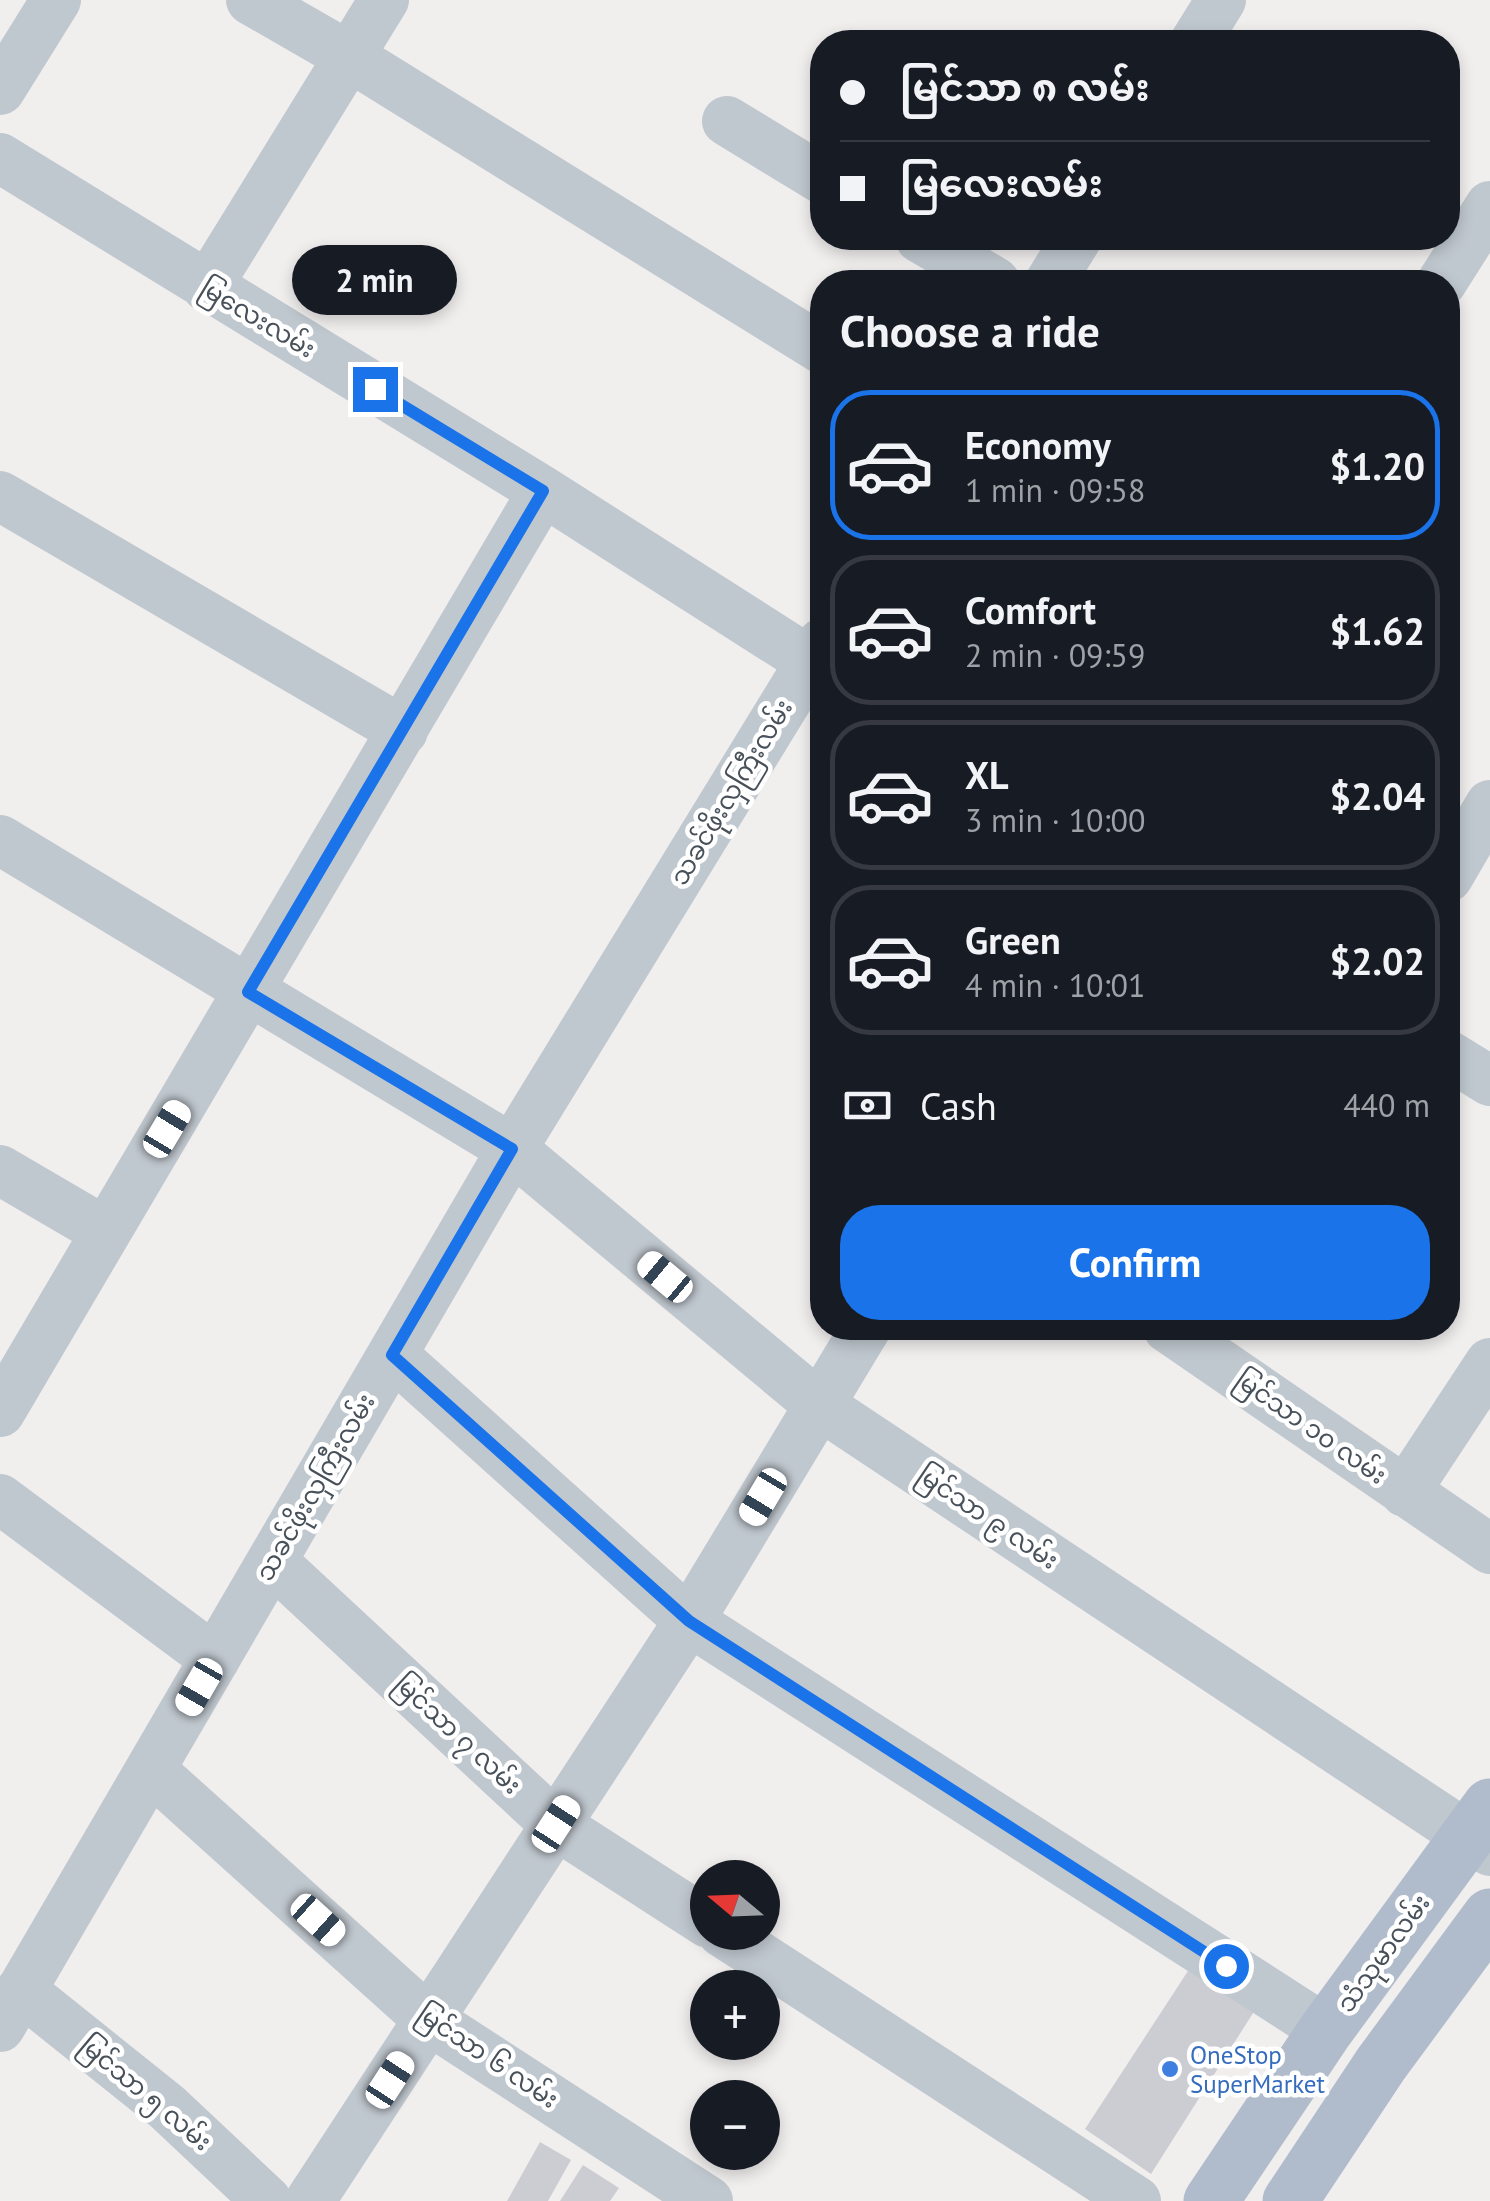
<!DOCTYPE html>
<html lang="en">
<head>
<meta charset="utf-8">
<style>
  :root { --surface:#171b24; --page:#242831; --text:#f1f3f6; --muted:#9ea1a6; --line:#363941; --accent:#1a73e8 }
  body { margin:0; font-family:"PT Sans","Noto Sans Myanmar",sans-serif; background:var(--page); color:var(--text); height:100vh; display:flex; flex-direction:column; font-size:38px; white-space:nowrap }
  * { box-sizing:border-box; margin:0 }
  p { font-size:32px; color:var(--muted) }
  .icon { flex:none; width:55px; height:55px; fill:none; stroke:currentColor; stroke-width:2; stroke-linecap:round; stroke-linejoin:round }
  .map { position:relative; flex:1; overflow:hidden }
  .sheet { position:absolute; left:810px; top:270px; width:650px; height:1070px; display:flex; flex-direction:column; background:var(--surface); border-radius:40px; box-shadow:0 5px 15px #0003 }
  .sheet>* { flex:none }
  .guide { position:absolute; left:810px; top:30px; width:650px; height:220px; border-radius:40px; box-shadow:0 5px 15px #0003; display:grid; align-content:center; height:220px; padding:0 30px; background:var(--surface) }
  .needle { width:65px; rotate:289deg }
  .controls { position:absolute; left:690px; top:1860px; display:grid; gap:20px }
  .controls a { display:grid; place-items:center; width:90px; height:90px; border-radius:50%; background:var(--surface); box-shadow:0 5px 15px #0003; font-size:50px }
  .end { position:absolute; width:45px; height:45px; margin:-22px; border:12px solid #1a73e8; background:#fff; box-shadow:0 0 0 5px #fff }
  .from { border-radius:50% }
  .bubble { position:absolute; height:70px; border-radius:35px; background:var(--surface); box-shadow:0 5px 15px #0003; font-size:32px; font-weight:600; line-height:70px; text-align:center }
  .car { position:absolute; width:30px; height:60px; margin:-30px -15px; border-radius:12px; box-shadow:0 0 8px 2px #0007; background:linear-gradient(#fff 24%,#345 0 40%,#fff 0 76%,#345 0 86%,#fff 0) }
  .guide b { display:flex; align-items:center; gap:35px; height:95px; font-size:38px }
  .guide b+b { border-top:2px solid var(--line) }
  .guide i { width:25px; height:25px; background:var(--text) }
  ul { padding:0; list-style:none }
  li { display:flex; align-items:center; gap:30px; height:150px; margin:0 20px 15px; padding:0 10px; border:5px solid var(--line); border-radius:40px }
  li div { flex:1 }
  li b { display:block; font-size:38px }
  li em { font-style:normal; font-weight:600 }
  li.current { border-color:var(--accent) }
  li>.icon { width:90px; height:90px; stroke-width:1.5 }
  h2 { padding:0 30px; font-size:45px; line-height:120px }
  .pay { display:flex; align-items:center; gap:25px; height:110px; padding:0 30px; font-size:38px }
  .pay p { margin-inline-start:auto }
  .primary-button { display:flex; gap:20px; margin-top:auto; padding:20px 30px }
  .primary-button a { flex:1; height:115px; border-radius:40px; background:var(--accent); color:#fff; font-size:40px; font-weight:600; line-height:115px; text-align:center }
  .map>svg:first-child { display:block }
  .building { fill:#cccdd3 }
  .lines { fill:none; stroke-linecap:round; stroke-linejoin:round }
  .minor { stroke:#c0c8cf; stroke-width:50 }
  .major { stroke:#b0bccb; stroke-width:55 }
  .route { stroke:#1a73e8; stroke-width:12 }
  .shop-dot { fill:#3f7fe0; stroke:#fff; stroke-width:4 }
  .labels { text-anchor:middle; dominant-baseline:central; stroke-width:9; stroke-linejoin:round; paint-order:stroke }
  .street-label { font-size:25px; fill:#48515a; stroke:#fff }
  .shop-label { font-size:25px; fill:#366cbe; stroke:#fff; text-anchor:start }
</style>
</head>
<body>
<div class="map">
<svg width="1490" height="2201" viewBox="0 0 1490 2201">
  <rect width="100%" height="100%" fill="#f1eeee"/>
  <path class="building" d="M1188,1971L1255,2010L1151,2174L1085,2129Z
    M540,2142L571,2160L548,2201H507Z
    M583,2165L619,2188L610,2201H560Z"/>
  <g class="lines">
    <path class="minor" d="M251,0L350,57L822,349
      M1195,42L1221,0
      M0,90L56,0
      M727,121L822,179
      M0,158L543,491L822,669
      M920,238L995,282
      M1050,282L1077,238
      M1442,282L1490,206
      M207,287L384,0
      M0,496L403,731
      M0,840L512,1149L818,1404L1490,1851
      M1448,877L1490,805
      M1448,1055L1490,1081
      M0,1170L106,1232
      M1168,1328L1490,1549
      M393,1355L689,1621L1326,2030
      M0,1412L543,491
      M1405,1492L1490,1363
      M0,1499L215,1659
      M272,1561L556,1825L708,1923
      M151,1770L429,2020L708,2201
      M722,1932L1136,2201
      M21,1990L167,2107L267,2201
      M0,2027L512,1149L822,643
      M310,2201L689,1621L866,1328"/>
    <path class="major" d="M1211,2201L1326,2030L1490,1806
      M1290,2201L1381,2064L1490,1916"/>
  </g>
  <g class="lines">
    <path class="route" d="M375,389L543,491L248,992L512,1149L392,1355L689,1621L1226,1966"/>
  </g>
  <circle class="shop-dot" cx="1170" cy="2069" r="10"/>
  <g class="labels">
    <g class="street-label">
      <text transform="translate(258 318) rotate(31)">မြလေးလမ်း</text>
      <text transform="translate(731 792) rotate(-59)">သခင်ဖိုးလှကြီးလမ်း</text>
      <text transform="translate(1311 1427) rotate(35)">မြင်သာ ၁၀ လမ်း</text>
      <text transform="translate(315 1487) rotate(-60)">သခင်ဖိုးလှကြီးလမ်း</text>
      <text transform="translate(988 1517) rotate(34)">မြင်သာ ၉ လမ်း</text>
      <text transform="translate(458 1734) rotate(43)">မြင်သာ ၇ လမ်း</text>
      <text transform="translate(1383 1953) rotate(-54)">သံသုမာလမ်း</text>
      <text transform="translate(488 2056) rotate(34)">မြင်သာ ၆ လမ်း</text>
      <text transform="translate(146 2093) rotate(40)">မြင်သာ ၅ လမ်း</text>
    </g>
    <g class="shop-label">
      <text x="1190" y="2055">OneStop<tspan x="1190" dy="29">SuperMarket</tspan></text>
    </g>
  </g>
</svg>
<div class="controls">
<a><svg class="needle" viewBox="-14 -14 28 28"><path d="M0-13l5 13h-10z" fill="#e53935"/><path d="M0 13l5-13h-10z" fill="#9ea1a6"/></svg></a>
<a>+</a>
<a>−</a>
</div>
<i class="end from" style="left:1226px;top:1966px"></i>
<i class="end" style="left:375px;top:389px"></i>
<div class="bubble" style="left:292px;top:245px;width:165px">2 min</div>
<i class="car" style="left:167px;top:1129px;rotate:31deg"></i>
<i class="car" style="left:665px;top:1277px;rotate:310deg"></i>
<i class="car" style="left:763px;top:1497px;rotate:211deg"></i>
<i class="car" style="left:199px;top:1687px;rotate:210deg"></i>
<i class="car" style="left:556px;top:1824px;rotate:33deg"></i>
<i class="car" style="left:318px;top:1920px;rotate:132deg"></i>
<i class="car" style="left:390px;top:2080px;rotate:33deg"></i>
<div class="guide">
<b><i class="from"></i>မြင်သာ ၈ လမ်း</b>
<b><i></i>မြလေးလမ်း</b>
</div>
<section class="sheet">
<h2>Choose a ride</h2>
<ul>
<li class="current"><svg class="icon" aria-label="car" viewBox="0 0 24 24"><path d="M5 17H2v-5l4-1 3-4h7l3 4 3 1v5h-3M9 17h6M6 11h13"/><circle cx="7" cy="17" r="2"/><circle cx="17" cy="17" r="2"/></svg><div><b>Economy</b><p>1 min · 09:58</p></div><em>$1.20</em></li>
<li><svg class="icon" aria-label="car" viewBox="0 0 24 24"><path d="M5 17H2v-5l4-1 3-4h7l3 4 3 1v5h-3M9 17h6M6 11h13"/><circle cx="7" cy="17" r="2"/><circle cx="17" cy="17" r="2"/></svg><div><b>Comfort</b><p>2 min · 09:59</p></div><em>$1.62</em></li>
<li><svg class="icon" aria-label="car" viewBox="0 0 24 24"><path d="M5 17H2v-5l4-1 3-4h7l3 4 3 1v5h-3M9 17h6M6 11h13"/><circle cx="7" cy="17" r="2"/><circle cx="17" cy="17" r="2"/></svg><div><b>XL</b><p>3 min · 10:00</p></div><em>$2.04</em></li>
<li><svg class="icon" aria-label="car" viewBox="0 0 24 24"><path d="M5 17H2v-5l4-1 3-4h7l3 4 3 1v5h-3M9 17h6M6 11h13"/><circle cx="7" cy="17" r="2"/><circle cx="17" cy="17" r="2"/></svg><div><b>Green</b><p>4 min · 10:01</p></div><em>$2.02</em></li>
</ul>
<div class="pay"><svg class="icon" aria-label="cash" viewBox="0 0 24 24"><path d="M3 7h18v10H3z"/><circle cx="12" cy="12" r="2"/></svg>Cash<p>440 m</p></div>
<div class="primary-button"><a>Confirm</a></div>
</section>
</div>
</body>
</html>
